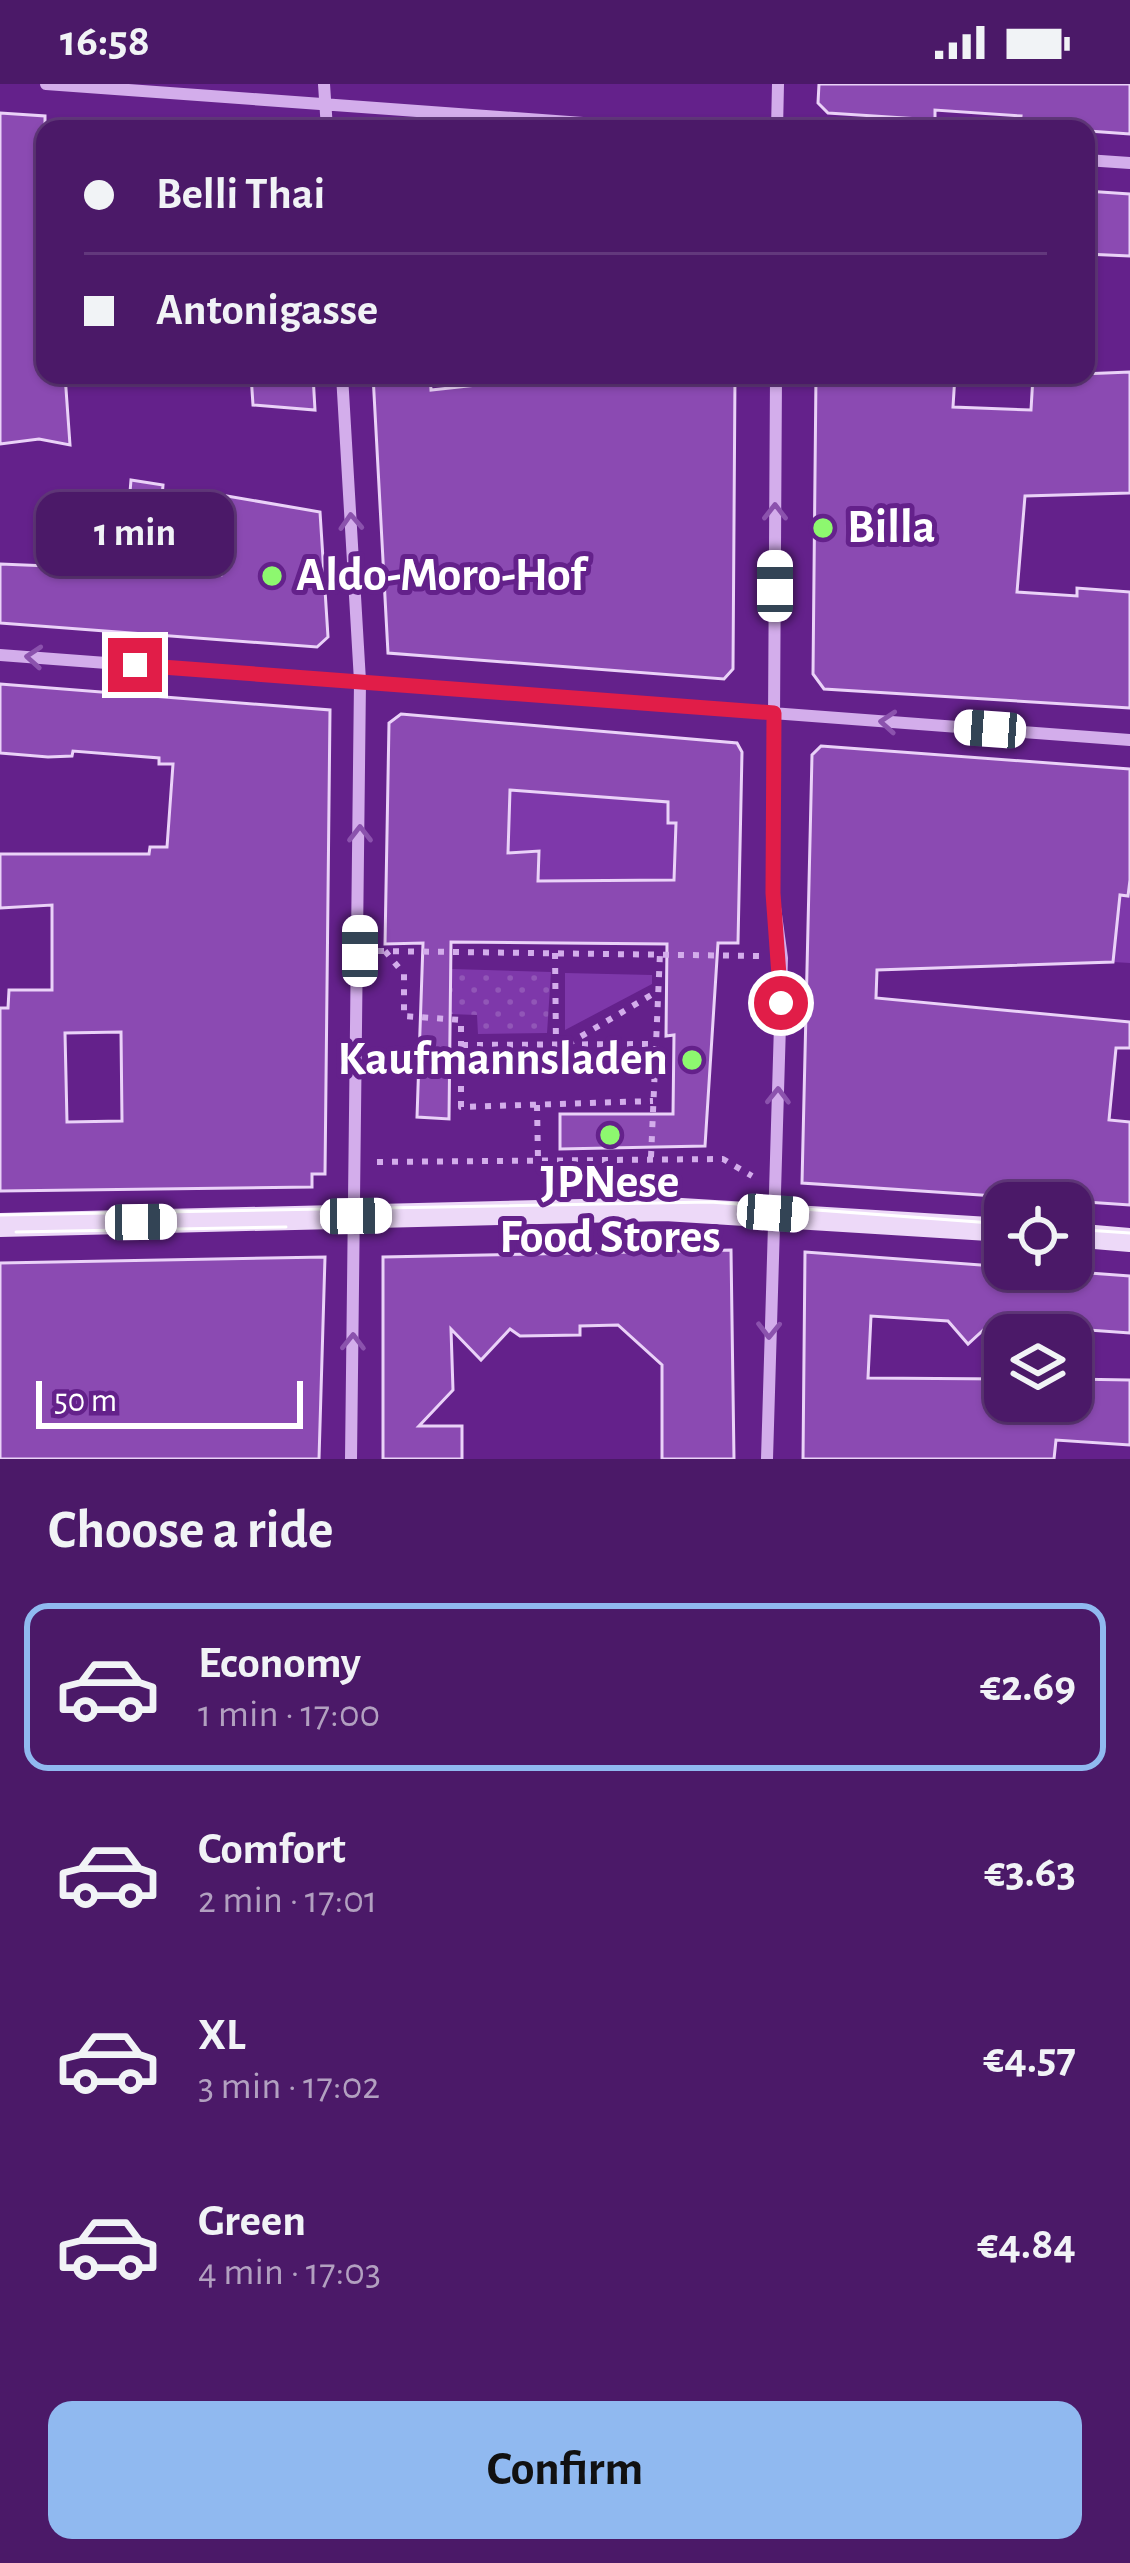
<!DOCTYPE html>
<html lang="en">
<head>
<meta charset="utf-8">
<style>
  :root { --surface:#4b1968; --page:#52226e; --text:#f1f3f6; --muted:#b2a0c0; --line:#62387c; --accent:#90b9f0 }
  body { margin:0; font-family:"Alegreya Sans",sans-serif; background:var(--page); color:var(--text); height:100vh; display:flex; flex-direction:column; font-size:45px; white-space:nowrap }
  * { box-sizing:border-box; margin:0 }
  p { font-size:39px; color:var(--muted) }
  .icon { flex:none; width:66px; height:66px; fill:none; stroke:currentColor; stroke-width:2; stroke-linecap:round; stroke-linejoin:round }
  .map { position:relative; height:1375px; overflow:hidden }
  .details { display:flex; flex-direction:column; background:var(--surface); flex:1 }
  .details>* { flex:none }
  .top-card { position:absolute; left:36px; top:36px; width:1059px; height:264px; border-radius:24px; box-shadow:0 3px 9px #0004,0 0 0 3px var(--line); display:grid; align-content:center; height:264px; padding:0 48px; background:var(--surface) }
  .fabs { position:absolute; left:984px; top:1098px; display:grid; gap:24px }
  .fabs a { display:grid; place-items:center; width:108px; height:108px; border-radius:24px; background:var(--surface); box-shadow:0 3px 9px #0004,0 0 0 3px var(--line); font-size:60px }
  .scale { position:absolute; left:36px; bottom:30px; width:267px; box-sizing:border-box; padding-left:12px; border:6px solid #fff; border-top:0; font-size:33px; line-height:42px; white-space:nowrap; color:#fff; -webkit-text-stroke:9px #64218b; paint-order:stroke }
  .end { position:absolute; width:54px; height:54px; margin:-27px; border:15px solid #e11d48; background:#fff; box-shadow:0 0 0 6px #fff }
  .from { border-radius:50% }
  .bubble { position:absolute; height:84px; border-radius:24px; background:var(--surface); box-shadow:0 3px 9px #0004,0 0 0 3px var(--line); font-size:39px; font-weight:600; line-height:84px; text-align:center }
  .car { position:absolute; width:36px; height:72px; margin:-36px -18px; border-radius:15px; box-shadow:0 0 9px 3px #0007; background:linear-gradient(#fff 24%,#345 0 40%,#fff 0 76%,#345 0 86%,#fff 0) }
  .top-card b { display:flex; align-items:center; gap:42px; height:114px; font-size:45px }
  .top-card b+b { border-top:3px solid var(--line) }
  .top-card i { width:30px; height:30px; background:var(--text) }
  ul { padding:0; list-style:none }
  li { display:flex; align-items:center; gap:36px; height:168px; margin:0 24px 18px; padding:0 24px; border:6px solid transparent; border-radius:24px }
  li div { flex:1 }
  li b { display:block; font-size:45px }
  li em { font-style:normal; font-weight:600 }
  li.current { border-color:var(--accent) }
  li>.icon { width:108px; height:108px; stroke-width:1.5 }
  h2 { padding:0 48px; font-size:54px; line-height:144px }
  .cta { display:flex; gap:24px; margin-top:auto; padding:24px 48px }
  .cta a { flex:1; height:138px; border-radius:24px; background:var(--accent); color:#111; font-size:48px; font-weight:600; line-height:138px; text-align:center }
  .status { display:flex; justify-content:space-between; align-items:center; height:84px; padding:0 60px; background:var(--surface); direction:ltr }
  .status svg { height:33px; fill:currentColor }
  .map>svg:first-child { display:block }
  .grass { fill:#7e38aa }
  .park { fill:url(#park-dots) }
  .building { fill:#8b4ab2; stroke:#ead2f8; stroke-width:3; fill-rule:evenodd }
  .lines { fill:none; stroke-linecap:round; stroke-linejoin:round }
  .path { stroke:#d3adeb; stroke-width:6; stroke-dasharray:6 9; stroke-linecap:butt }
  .street { stroke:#d3adeb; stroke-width:12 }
  .secondary { stroke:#edd9f8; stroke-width:24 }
  .tram { stroke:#fff; stroke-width:3 }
  .oneway { stroke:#8b52ad }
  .route { stroke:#e11d48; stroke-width:15 }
  .poi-dot { fill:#8df86f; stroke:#64218b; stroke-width:4.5 }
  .labels { text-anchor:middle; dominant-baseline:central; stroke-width:10; stroke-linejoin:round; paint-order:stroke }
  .poi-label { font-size:48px; font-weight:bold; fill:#fff; stroke:#64218b; text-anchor:start }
</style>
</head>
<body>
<div class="status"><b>16:58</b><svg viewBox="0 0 49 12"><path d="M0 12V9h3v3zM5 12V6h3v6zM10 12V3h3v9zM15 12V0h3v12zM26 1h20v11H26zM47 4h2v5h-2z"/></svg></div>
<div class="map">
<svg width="1130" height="1375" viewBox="0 0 1130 1375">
  <defs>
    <pattern id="park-dots" width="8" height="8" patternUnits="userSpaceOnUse" patternTransform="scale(3)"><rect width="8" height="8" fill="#7e38aa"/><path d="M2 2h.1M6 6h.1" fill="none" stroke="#9156b7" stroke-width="1.8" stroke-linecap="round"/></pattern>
  </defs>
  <rect width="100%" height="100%" fill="#64218b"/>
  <path class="grass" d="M476,703L670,718L668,738L676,739L678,801L665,796L551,802V796L535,797L539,768L446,784Z
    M1130,796V879L1113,878L1120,811H1128Z
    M565,889L652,891V900L565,946Z"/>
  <path class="park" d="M451,885L551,888L547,949L478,950L477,931L450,930Z"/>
  <path class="building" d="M819,0H1130V50L1020,42L1021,32L935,26V36L828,29L818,19Z
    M0,29L45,32V291H65L70,361L39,355L0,360Z
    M1086,107L1130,110V172L1086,170Z
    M1130,288V409L1025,412L1017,508L1077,512V504L1130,508V624L824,605L813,590L816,291H955L953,323L1031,326L1033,292Z
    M251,291H313L315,326L253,321Z
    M373,291H430L431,306L487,300V291H735L733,585L724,595L388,569Z
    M131,396L163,401L156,488L221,491L227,412L320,428L328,553L317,563L0,539V480L73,483L74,477L124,482Z
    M0,600L330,626L325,1090H312V1103L0,1107V924H8L9,906H52V821L0,824V770H149L150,763H167L173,680H159V674L73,667L72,672L48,673L0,669ZM121,948L122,1037L67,1038L65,949Z
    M401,630L737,659L742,668L738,859H718L705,1062L560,1065V1030H673L674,951L666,952L667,860L451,858L449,1035L417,1033L423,859L385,860L389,639ZM510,706L668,718V739H676L674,796L538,797L539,767L508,769Z
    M821,662L1130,685V796L1128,812L1120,811L1113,878L877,886L876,914L1130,938V964H1116L1109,1036L1130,1038V1121L802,1099L812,671Z
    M731,1166L734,1375H662V1281L618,1241L580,1242V1251L520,1252L510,1245L481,1276L451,1245L453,1306L419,1342H462V1375H383V1173Z
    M805,1168L1130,1192V1249L991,1239L968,1260L948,1237L871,1232L868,1294L1005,1295V1317H1071V1295L1130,1296V1361L1056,1356L1054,1375H803Z
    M325,1173L319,1375H0V1179Z"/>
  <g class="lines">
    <path class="path" d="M378,867L760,872
      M385,867L404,890V932L461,936V1023L653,1017
      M555,869L556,961
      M568,960L658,907
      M462,961L656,960
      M537,1021L538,1075
      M651,1073L660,869
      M377,1078L723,1075L752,1092"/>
    <path class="street" d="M46,0L665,45
      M324,0L327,45
      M777,45L778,0
      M1086,76L1130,79
      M342,291L360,597L351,1375
      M0,571L1130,656
      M767,1375L782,874L773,809L776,291"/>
    <path class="secondary" d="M0,1141L665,1125L1005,1146
      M1071,1151L1130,1156"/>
    <path class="tram" d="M0,1131L710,1118L1005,1140
      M1071,1145L1130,1149
      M16,1148L286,1143"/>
  </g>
  <defs><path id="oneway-chevron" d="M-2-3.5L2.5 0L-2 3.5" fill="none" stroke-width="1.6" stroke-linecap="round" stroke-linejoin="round" transform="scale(3)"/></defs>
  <g class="oneway">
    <use href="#oneway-chevron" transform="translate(775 428) rotate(-90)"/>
    <use href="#oneway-chevron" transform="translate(351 438) rotate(-93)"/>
    <use href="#oneway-chevron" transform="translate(34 573) rotate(-176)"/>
    <use href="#oneway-chevron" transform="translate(888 638) rotate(-176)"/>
    <use href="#oneway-chevron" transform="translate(360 750) rotate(-90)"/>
    <use href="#oneway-chevron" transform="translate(778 1012) rotate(-89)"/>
    <use href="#oneway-chevron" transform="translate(769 1246) rotate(91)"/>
    <use href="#oneway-chevron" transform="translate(353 1258) rotate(-89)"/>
  </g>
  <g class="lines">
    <path class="route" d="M135,581L774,629L773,809L781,919"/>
  </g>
  <g class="poi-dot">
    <circle cx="823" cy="444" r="12"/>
    <circle cx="272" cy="492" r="12"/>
    <circle cx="692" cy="976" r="12"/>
    <circle cx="610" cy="1051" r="12"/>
  </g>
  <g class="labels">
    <g class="poi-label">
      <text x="847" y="444">Billa</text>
      <text x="296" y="492">Aldo-Moro-Hof</text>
      <text x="668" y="976" text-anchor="end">Kaufmannsladen</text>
      <text x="610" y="1099" text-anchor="middle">JPNese<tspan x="610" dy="55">Food Stores</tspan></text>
    </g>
  </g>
</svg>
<div class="fabs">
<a><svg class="icon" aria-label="locate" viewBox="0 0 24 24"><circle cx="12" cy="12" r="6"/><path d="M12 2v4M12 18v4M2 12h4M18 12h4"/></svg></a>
<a><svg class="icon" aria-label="layers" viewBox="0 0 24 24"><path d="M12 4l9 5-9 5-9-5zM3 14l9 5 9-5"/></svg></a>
</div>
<div class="scale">50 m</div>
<i class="end from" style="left:781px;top:919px"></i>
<i class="end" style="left:135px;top:581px"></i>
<div class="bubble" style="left:36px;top:408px;width:198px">1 min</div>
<i class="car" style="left:775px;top:502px;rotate:0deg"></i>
<i class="car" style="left:990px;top:645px;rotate:274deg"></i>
<i class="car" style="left:360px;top:867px;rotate:0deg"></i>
<i class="car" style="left:773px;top:1129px;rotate:94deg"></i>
<i class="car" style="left:356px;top:1132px;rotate:89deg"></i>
<i class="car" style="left:141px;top:1138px;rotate:89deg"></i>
<div class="top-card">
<b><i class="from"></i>Belli Thai</b>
<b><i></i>Antonigasse</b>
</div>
</div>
<section class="details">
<h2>Choose a ride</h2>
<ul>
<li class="current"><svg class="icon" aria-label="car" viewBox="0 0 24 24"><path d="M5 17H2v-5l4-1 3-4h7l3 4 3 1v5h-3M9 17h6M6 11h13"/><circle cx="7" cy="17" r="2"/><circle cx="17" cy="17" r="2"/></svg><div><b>Economy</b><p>1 min · 17:00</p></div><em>€2.69</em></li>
<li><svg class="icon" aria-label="car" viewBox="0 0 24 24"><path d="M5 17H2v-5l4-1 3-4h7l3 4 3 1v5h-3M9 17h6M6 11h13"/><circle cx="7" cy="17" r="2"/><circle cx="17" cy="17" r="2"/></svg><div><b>Comfort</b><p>2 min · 17:01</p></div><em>€3.63</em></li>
<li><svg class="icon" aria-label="car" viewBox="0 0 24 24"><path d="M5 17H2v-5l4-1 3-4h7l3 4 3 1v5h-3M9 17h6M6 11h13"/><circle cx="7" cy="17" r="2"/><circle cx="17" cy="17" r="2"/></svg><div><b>XL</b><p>3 min · 17:02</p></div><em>€4.57</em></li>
<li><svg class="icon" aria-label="car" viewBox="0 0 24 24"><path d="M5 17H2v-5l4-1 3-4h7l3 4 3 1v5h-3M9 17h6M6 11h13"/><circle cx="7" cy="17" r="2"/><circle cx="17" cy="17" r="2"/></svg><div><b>Green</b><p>4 min · 17:03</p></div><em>€4.84</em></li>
</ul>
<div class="cta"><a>Confirm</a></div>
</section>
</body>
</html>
